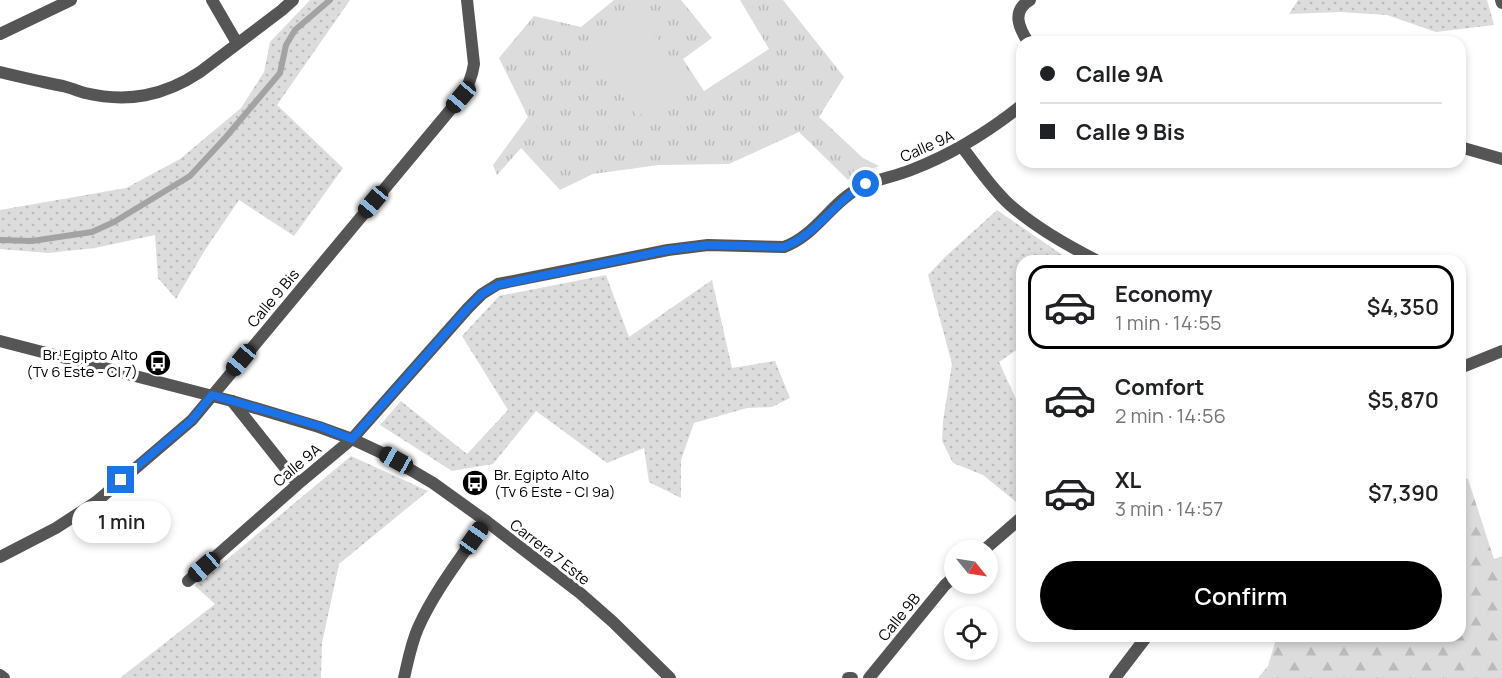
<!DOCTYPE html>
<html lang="en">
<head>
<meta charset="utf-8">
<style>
  :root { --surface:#fff; --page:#f2f2f2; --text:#202124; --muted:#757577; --line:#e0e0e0; --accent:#000 }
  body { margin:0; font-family:Manrope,sans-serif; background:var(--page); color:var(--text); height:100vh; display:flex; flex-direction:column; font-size:22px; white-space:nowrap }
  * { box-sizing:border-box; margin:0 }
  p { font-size:20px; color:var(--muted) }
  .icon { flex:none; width:33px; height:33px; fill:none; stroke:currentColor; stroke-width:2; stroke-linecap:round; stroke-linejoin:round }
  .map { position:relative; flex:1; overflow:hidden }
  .details { position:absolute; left:1016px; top:255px; width:450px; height:387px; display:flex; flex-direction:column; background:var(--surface); border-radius:18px; box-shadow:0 3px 9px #0003 }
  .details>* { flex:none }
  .banner { position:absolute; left:1016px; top:36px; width:450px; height:132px; border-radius:18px; box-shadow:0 3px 9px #0003; display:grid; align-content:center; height:132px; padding:0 24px; background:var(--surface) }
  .needle { width:39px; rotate:120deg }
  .controls { position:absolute; left:944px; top:540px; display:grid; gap:12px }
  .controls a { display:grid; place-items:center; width:54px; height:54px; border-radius:50%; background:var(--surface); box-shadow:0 3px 9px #0003; font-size:30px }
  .end { position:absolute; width:27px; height:27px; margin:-14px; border:8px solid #1a73e8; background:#fff; box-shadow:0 0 0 3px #fff }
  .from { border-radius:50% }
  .bubble { position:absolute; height:42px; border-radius:21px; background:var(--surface); box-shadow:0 3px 9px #0003; font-size:20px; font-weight:600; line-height:42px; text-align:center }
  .car { position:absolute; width:18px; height:36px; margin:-18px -9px; border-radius:8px; box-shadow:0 0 4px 2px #0007; background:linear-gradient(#222 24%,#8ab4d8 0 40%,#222 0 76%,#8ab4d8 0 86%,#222 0) }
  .banner b { display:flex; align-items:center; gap:21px; height:57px; font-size:22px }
  .banner b+b { border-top:2px solid var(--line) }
  .banner i { width:15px; height:15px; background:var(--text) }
  ul { padding:10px 0 0; list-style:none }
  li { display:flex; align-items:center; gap:18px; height:84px; margin:0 12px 9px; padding:0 12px; border:3px solid transparent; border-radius:18px }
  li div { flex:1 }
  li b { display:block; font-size:22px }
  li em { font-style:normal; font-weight:600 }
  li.current { border-color:var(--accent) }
  li>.icon { width:54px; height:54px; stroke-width:1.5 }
  .action { display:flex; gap:12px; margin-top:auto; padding:12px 24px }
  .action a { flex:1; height:69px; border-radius:36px; background:var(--accent); color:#fff; font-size:24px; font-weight:600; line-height:69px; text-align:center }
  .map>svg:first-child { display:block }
  .grass { fill:url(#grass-dots) }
  .forest { fill:url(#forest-firs) }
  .park { fill:url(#park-tufts) }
  .garden { fill:#dcdcdc }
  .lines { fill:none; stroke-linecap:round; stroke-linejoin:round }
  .stream { stroke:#a3a3a3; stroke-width:6 }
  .minor { stroke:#555; stroke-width:12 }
  .tertiary { stroke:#555; stroke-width:12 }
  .route { stroke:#1a73e8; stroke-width:8 }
  .labels { text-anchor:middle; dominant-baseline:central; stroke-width:6; stroke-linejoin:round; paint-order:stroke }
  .street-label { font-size:15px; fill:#000; stroke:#fff }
  .poi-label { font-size:15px; fill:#000; stroke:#fff; text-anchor:end }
</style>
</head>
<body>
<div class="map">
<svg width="1502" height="678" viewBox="0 0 1502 678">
  <defs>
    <pattern id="grass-dots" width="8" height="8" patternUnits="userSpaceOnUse" patternTransform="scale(1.5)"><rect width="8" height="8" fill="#dcdcdc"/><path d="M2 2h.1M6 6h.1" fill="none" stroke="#bbb" stroke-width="1.8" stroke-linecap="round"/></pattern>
    <pattern id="forest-firs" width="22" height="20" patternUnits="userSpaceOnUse" patternTransform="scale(1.5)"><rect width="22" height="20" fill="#dcdcdc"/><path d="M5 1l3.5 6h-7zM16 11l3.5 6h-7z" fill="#bbb"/></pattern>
    <pattern id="park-tufts" width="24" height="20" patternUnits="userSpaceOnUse" patternTransform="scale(1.5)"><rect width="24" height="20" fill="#dcdcdc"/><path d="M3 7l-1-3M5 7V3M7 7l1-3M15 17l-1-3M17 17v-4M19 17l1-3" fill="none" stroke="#bbb"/></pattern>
  </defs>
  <rect width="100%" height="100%" fill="#fff"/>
  <path class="grass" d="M310,0H350L277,105L343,168L294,236L239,200L205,250L176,299L158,278L155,235L95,248L48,253L0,249V210L126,188L180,159L241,108L264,72L270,42Z
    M1298,0H1487L1494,25L1436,32L1387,15L1340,12L1289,14Z
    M997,210L1071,261H1022L1021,347L999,362L1021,410V506L983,475L953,463L942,441L943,421L952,364L928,275L945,257Z
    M606,275L629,337L712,280L732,368L775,361L790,398L772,407L747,408L694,423L681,460V498L649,482L644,448L607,463L536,411L493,464L452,471L380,425L401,401L467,454L508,410L462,336L499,296Z
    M351,456L428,491L339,564L322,643L321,678H120L215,604L195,586Z"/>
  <path class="forest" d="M1460,476L1468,479L1494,559L1502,556V678H1258L1268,666L1277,636H1460Z"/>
  <path class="park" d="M614,0H681L712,38L683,59L704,91L769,49L740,0H783L844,77L819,117L863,158L879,166L848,180L799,132L729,164L659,165L593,174L560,190L521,148L497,175L493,165L528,117L499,58L534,16L581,27Z"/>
  <path class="garden" d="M642,14L687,83L637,117L590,49Z"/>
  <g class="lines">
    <path class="stream" d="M0,240L32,241L92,232L114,222L190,176L226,137L280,73L286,45L295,30L330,0"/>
    <path class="minor" d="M212,0L237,43
      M1501,0L1502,3
      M1028,42C1019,28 1011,11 1030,0
      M0,72C21,77 42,82 63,86C71,88 78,91 85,93C128,103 164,96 200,72L282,10L293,0
      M962,147C977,166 992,189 1010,205C1034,226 1070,247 1098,261
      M1460,147L1502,159
      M1460,368L1502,351
      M232,401L298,484
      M984,550L1022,517
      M0,557L56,528L96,502L192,420L461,97C468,87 472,77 474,64L467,0
      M188,581L298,484L352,439L468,308L482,294L498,284L668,250L708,245L784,247C815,236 831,203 859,188C876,179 894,177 911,170C953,154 987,133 1022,105
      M0,675L4,678
      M404,678C408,661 411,644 418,628C435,590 462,556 486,521
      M869,678L945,585L954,577
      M1115,678L1147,636"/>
    <path class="tertiary" d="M0,34L71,0
      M0,341L232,401L319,427L352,439L382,453L433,483L486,521L580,593L613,622L670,678
      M848,678H852"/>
  </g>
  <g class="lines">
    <path class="route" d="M121,480L192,420L212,395L319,426L352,439L468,308L482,294L498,285L668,250L708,245L784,247C817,235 835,200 866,184"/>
  </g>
  <defs>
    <g id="bus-disc" transform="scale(1.35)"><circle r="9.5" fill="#000" stroke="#fff"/><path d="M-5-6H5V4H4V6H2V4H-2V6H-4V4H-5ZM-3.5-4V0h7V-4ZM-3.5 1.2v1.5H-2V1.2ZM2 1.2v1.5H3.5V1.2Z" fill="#fff"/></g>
  </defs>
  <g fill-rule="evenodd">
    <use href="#bus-disc" x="158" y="363"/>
    <use href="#bus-disc" x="475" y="483"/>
  </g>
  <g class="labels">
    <g class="street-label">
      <text transform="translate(927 146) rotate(-24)">Calle 9A</text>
      <text transform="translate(273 298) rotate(-50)">Calle 9 Bis</text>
      <text transform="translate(297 465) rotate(-40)">Calle 9A</text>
      <text transform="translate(550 552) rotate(38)">Carrera 7 Este</text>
      <text transform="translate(899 617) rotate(-51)">Calle 9B</text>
    </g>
    <g class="poi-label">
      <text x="138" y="354">Br. Egipto Alto<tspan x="138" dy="17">(Tv 6 Este - Cl 7)</tspan></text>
      <text x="494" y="474" text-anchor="start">Br. Egipto Alto<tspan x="494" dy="17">(Tv 6 Este - Cl 9a)</tspan></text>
    </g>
  </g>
</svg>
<div class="controls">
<a><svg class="needle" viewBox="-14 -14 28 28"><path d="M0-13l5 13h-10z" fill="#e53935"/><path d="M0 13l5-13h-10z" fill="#757577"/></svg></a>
<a><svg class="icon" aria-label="locate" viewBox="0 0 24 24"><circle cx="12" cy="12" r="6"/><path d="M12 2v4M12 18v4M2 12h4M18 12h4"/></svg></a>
</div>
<i class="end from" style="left:866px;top:184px"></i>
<i class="end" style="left:121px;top:480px"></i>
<div class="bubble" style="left:72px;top:501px;width:99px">1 min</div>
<i class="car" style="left:461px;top:97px;rotate:220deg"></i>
<i class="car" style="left:373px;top:202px;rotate:220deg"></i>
<i class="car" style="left:241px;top:360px;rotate:220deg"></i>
<i class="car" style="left:396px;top:460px;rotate:299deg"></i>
<i class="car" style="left:474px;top:538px;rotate:35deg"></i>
<i class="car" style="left:204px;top:567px;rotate:229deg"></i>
<div class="banner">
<b><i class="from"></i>Calle 9A</b>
<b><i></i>Calle 9 Bis</b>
</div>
<section class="details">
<ul>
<li class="current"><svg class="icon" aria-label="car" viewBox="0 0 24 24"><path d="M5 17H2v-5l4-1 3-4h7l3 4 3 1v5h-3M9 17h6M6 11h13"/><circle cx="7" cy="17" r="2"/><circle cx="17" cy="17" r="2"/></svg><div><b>Economy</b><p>1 min · 14:55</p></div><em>$4,350</em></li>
<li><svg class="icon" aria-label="car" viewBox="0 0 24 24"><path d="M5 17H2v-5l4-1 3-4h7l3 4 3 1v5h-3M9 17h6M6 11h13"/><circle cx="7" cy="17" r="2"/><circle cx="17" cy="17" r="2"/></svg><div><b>Comfort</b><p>2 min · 14:56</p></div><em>$5,870</em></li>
<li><svg class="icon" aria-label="car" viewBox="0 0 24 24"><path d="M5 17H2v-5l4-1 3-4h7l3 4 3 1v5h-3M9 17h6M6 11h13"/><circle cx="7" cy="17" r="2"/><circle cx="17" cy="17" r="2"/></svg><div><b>XL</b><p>3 min · 14:57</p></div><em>$7,390</em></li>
</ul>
<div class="action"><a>Confirm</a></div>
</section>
</div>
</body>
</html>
